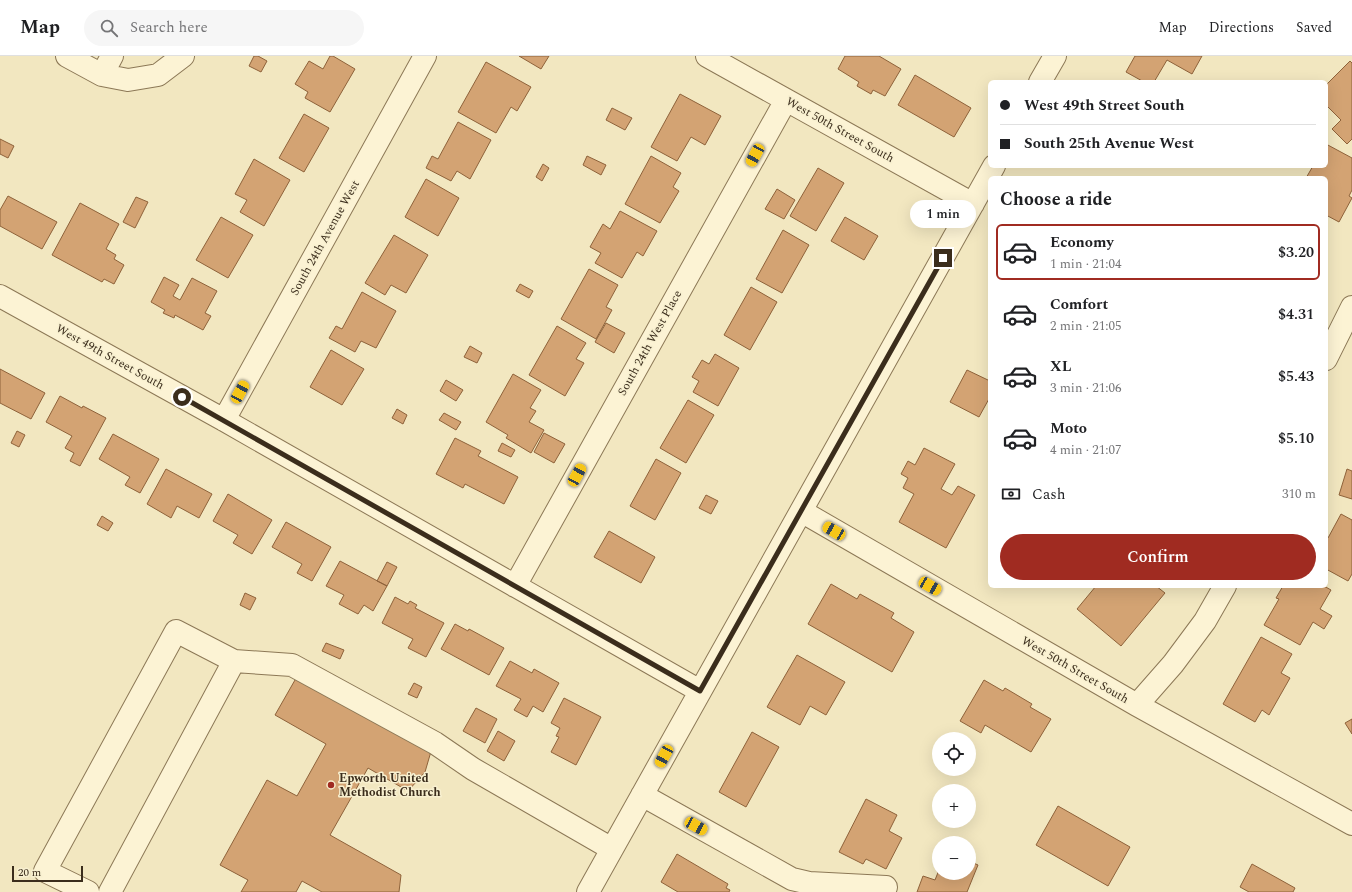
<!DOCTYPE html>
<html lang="en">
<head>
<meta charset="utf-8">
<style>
  :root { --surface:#fff; --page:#f6f6f6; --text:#202124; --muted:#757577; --line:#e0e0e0; --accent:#a02b21 }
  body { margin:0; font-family:Spectral,serif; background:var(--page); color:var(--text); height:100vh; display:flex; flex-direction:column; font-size:15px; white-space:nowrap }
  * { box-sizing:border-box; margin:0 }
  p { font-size:13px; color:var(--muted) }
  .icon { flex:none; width:22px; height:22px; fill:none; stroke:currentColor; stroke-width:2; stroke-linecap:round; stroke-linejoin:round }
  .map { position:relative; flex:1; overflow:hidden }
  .drawer { position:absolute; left:988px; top:120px; width:340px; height:412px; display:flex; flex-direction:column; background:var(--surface); border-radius:6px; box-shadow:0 4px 16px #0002 }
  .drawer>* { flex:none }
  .banner { position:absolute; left:988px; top:24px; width:340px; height:88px; border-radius:6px; box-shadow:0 4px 16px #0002; display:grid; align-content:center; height:88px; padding:0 12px; background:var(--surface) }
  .buttons { position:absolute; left:932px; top:676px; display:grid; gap:8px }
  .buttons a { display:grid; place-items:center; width:44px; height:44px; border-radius:50%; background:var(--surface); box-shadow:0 4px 16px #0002; font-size:20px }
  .scale { position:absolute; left:12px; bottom:10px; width:71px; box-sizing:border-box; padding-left:4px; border:2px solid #3b2d1c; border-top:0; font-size:11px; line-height:14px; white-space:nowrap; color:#3b2d1c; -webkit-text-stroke:3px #f8f0d0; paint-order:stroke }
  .end { position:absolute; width:18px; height:18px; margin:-9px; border:5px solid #3b2d1c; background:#fff; box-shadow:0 0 0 2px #fff }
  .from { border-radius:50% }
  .bubble { position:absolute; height:28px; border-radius:14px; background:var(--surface); box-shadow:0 4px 16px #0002; font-size:13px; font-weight:600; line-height:28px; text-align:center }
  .car { position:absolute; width:12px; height:24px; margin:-12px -6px; border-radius:5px; box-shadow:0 0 3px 1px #0007; background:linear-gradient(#f5c518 24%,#345 0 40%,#f5c518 0 76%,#345 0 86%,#f5c518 0) }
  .banner b { display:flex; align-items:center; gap:14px; height:38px; font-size:15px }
  .banner b+b { border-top:1px solid var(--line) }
  .banner i { width:10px; height:10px; background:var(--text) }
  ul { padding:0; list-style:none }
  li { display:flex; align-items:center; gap:12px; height:56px; margin:0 8px 6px; padding:0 4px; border:2px solid transparent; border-radius:6px }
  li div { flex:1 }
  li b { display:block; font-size:15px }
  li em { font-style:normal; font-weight:600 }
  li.current { border-color:var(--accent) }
  li>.icon { width:36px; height:36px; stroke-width:1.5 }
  h2 { padding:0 12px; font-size:18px; line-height:48px }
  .pay { display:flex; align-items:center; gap:10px; height:44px; padding:0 12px; font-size:15px }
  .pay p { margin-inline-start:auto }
  .cta { display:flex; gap:8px; margin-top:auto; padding:8px 12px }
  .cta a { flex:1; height:46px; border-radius:24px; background:var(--accent); color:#fff; font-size:16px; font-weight:600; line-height:46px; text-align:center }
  header { display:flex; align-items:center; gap:24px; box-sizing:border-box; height:56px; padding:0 20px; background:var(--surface); border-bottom:1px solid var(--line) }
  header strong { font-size:19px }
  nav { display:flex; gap:22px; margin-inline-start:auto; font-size:14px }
  .search { width:280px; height:36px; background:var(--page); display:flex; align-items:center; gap:10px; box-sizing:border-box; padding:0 14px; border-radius:22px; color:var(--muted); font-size:15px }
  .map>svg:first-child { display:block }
  .building { fill:#d3a373; stroke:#8e623a }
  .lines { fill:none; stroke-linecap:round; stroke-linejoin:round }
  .minor-casing { stroke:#8c7856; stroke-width:24 }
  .minor { stroke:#fcf3d4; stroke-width:22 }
  .route { stroke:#3b2d1c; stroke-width:5 }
  .poi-dot { fill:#a02b21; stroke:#f8f0d0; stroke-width:1.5 }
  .labels { text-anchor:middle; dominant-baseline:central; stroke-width:3; stroke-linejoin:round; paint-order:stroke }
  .street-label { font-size:12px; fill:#3b2d1c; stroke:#f8f0d0 }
  .poi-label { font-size:12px; font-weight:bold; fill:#3b2d1c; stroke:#f8f0d0; text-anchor:start }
</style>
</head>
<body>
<header>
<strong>Map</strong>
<div class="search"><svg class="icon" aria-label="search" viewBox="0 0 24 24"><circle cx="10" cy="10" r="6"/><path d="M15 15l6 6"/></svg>Search here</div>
<nav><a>Map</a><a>Directions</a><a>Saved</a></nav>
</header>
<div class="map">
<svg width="1352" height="836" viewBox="0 0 1352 836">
  <rect width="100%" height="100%" fill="#f2e7c0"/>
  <path class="building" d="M254,0H258L267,5L261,16L249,10Z
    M330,0H333L355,13L330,56L305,42L308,36L295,28L309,5L323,13Z
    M519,0H549L541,13Z
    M845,0H879L901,13L885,40L873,34L871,38L857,30L859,26L838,13Z
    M1135,0H1202L1192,18L1167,4L1154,26H1144L1126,16Z
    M1350,5L1352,7V83L1347,88L1332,73L1341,64L1326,49V29Z
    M486,6L531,31L517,55L511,51L496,77L458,56Z
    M915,19L971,52L954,81L898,49Z
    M680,38L721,60L705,89L691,81L677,105L651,91Z
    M612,52L632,62L625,74L606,64Z
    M304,58L329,72L304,116L279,102Z
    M458,66L491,84L470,123L457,115L451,125L426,112L432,100L438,103Z
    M0,83L14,90L8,102L0,98Z
    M1326,88L1352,102V134L1349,140L1352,142L1339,166L1326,159V122H1306L1313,110H1326Z
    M587,100L606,109L601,119L583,109Z
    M651,100L681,117L673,131L679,135L660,167L625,148Z
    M254,103L290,124L264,170L240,156L247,144L235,138Z
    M543,108L549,112L542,125L536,121Z
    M818,112L844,127L816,175L790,160Z
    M426,123L459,142L438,180L405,161Z
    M777,133L795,144L784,163L765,153Z
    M8,140L57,166L42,193L0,170V154Z
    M136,141L148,146L135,172L123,166Z
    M80,147L119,168L106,193L116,199L114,203L124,209L114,228L104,223L102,226L52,199Z
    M620,155L657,175L643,200L637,196L622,222L595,207L601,197L590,191L603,168L610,173Z
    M221,161L253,179L228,222L196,204Z
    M845,161L878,180L864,204L831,185Z
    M783,174L809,189L782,237L756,223Z
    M394,179L428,199L406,237L391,229L385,239L365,227Z
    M589,213L618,229L606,251L612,254L596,283L561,263Z
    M164,221L179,229L173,240L180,244L192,222L217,235L205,257L211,260L203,274L175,259L174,262L163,257L165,254L151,246Z
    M520,228L533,235L529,242L516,235Z
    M751,231L777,246L750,294L724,279Z
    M362,236L396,255L376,292L361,285L355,296L329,282L336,270L342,273Z
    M606,267L625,277L614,297L595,286Z
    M557,270L586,287L576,303L584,307L565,340L529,319Z
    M470,290L482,297L477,307L464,301Z
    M331,294L364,313L342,349L310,331Z
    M715,298L739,312L718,350L693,336L699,325L692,321L702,304L709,308Z
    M0,313L45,337L31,363L0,347Z
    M967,314L990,325V341L979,361L950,346Z
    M513,318L541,334L530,352L536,355L529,366L544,374L531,397L506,382L508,379L486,366Z
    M446,324L463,334L456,345L440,335Z
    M60,340L82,352L83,350L106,362L80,410L70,405L74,397L65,392L72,380L46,366Z
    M688,344L714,359L686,407L660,392Z
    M397,353L407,359L403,368L392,362Z
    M444,357L461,366L456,374L439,364Z
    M17,375L25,379L19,391L11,387Z
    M544,377L565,388L554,407L534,396Z
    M113,378L159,403L140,437L125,429L130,421L99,403Z
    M455,382L481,395L478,400L518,421L504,448L465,428L463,432L436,418Z
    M502,387L515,394L511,401L498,395Z
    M924,392L955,408L941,433L952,439L958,430L975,439L946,492L899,466L914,438L903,432L908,422L901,418L908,405L915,409Z
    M656,403L681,417L655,464L630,450Z
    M166,413L212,438L199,462L177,450L171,462L147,448Z
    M1347,413L1352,415V443L1339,439Z
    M228,438L272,464L252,498L233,487L238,479L213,465Z
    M706,439L718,445L711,458L699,452Z
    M1341,458L1352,464V518L1348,525L1326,513V481L1328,482Z
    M102,460L113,467L108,475L97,469Z
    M286,466L331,491L312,525L297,517L302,508L272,491Z
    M609,475L655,501L641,527L594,501Z
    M340,505L387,530L373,555L364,549L358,558L339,548L344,539L326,530Z
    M387,506L397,511L387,530L377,525Z
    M831,528L857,543L860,538L894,557L891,562L914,576L892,616L808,568Z
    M1096,530H1156L1165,537L1121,590L1077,553Z
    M1283,530H1324L1331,534L1320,553L1332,560L1324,573L1313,566L1300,589L1264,569L1279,543L1276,542Z
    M245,537L256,542L250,554L240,549Z
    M395,541L408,548L410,545L417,549L415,552L444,567L426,601L408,592L413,583L382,567Z
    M455,568L468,575L469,573L504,592L489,619L441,593Z
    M1261,581L1292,598L1281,617L1290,622L1269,659L1262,654L1255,666L1223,648Z
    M326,587L344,594L340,603L322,595Z
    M797,599L845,626L826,659L810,650L800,669L767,651Z
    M510,605L532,617L534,613L559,627L543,656L533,650L527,661L514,654L521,643L496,630Z
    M299,617L432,692L425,716L408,735L368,712L330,779L401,819L399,836H322L302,825L296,836H241L248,824L220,809L267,724L297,740L326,688L275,659Z
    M984,624L1003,635L1005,632L1032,648L1030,651L1051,663L1031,696L985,669L981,677L960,665Z
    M414,627L422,631L417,642L408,638Z
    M564,642L601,661L576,709L551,696L559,681L556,680L560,672L551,667Z
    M476,652L497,663L485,687L463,675Z
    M1352,663V678L1345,667Z
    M498,675L515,685L504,705L487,695Z
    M752,676L779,691L746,751L719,736Z
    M866,743L897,759L889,775L902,782L886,813L866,803L863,808L839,796Z
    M1058,750L1130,791L1108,830L1036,789Z
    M677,798L728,828L726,832L730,834L729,836H678L661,826Z
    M969,805L978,809L967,836H917L923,820L935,824L939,814V817H969Z
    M1252,808L1295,832L1293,836H1249L1240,831Z"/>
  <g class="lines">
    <g class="minor-casing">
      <path id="minor" d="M67,0L102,19L128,24L158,19L183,0
        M707,0L973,148
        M102,19L112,0
        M1040,26L1055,0
        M0,240L224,364L700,635
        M1326,303L1352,251
        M224,364L425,0
        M801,455L1137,649L1352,768
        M515,530L786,44
        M234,605L292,609L435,687L473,713L612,793
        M1137,649L1173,608L1205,565L1225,530
        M642,739L792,823L809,827L886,831
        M88,836L45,815L176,575L234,605L110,836
        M588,836L994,110"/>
    </g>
    <use href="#minor" class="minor"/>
  </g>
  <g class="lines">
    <path class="route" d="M182,341L700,635L943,202"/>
  </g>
  <circle class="poi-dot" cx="331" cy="729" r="4"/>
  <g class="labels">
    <g class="street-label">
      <text transform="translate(840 74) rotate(29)">West 50th Street South</text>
      <text transform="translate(325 182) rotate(-61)">South 24th Avenue West</text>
      <text transform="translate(650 287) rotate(-61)">South 24th West Place</text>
      <text transform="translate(110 301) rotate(29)">West 49th Street South</text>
      <text transform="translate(1075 614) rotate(30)">West 50th Street South</text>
    </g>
    <g class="poi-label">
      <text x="339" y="722">Epworth United<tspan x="339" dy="14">Methodist Church</tspan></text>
    </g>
  </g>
</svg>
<div class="buttons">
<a><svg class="icon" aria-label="locate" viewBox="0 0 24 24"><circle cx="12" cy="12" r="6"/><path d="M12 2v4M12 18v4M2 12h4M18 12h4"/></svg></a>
<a>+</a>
<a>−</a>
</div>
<div class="scale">20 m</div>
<i class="end from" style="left:182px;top:341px"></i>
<i class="end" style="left:943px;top:202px"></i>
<div class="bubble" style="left:910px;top:144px;width:66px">1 min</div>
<i class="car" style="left:755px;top:99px;rotate:209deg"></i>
<i class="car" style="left:240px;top:336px;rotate:29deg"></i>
<i class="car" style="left:577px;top:419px;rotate:29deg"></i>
<i class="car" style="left:834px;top:475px;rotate:300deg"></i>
<i class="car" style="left:930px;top:530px;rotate:120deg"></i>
<i class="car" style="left:664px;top:700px;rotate:209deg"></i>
<i class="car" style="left:696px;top:770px;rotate:119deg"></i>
<div class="banner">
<b><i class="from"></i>West 49th Street South</b>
<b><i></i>South 25th Avenue West</b>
</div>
<section class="drawer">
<h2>Choose a ride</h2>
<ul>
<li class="current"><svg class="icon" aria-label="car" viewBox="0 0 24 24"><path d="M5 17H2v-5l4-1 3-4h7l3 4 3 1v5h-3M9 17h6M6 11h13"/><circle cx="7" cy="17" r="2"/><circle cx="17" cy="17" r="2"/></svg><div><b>Economy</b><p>1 min · 21:04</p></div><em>$3.20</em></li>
<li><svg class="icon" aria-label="car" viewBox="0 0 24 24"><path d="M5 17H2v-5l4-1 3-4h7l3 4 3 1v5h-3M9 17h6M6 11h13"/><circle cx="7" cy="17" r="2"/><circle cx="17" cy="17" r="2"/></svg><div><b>Comfort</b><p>2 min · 21:05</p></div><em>$4.31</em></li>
<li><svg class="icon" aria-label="car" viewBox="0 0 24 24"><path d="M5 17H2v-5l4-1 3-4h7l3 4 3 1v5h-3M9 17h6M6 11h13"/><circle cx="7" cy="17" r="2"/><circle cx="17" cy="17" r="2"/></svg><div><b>XL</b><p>3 min · 21:06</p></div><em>$5.43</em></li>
<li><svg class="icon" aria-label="car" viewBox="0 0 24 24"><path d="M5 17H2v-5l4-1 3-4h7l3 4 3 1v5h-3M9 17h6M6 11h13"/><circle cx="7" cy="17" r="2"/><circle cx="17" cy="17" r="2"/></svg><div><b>Moto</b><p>4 min · 21:07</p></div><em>$5.10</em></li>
</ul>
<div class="pay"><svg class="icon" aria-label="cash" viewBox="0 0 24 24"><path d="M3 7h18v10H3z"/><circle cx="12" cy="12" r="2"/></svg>Cash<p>310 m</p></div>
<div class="cta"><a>Confirm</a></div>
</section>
</div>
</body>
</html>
